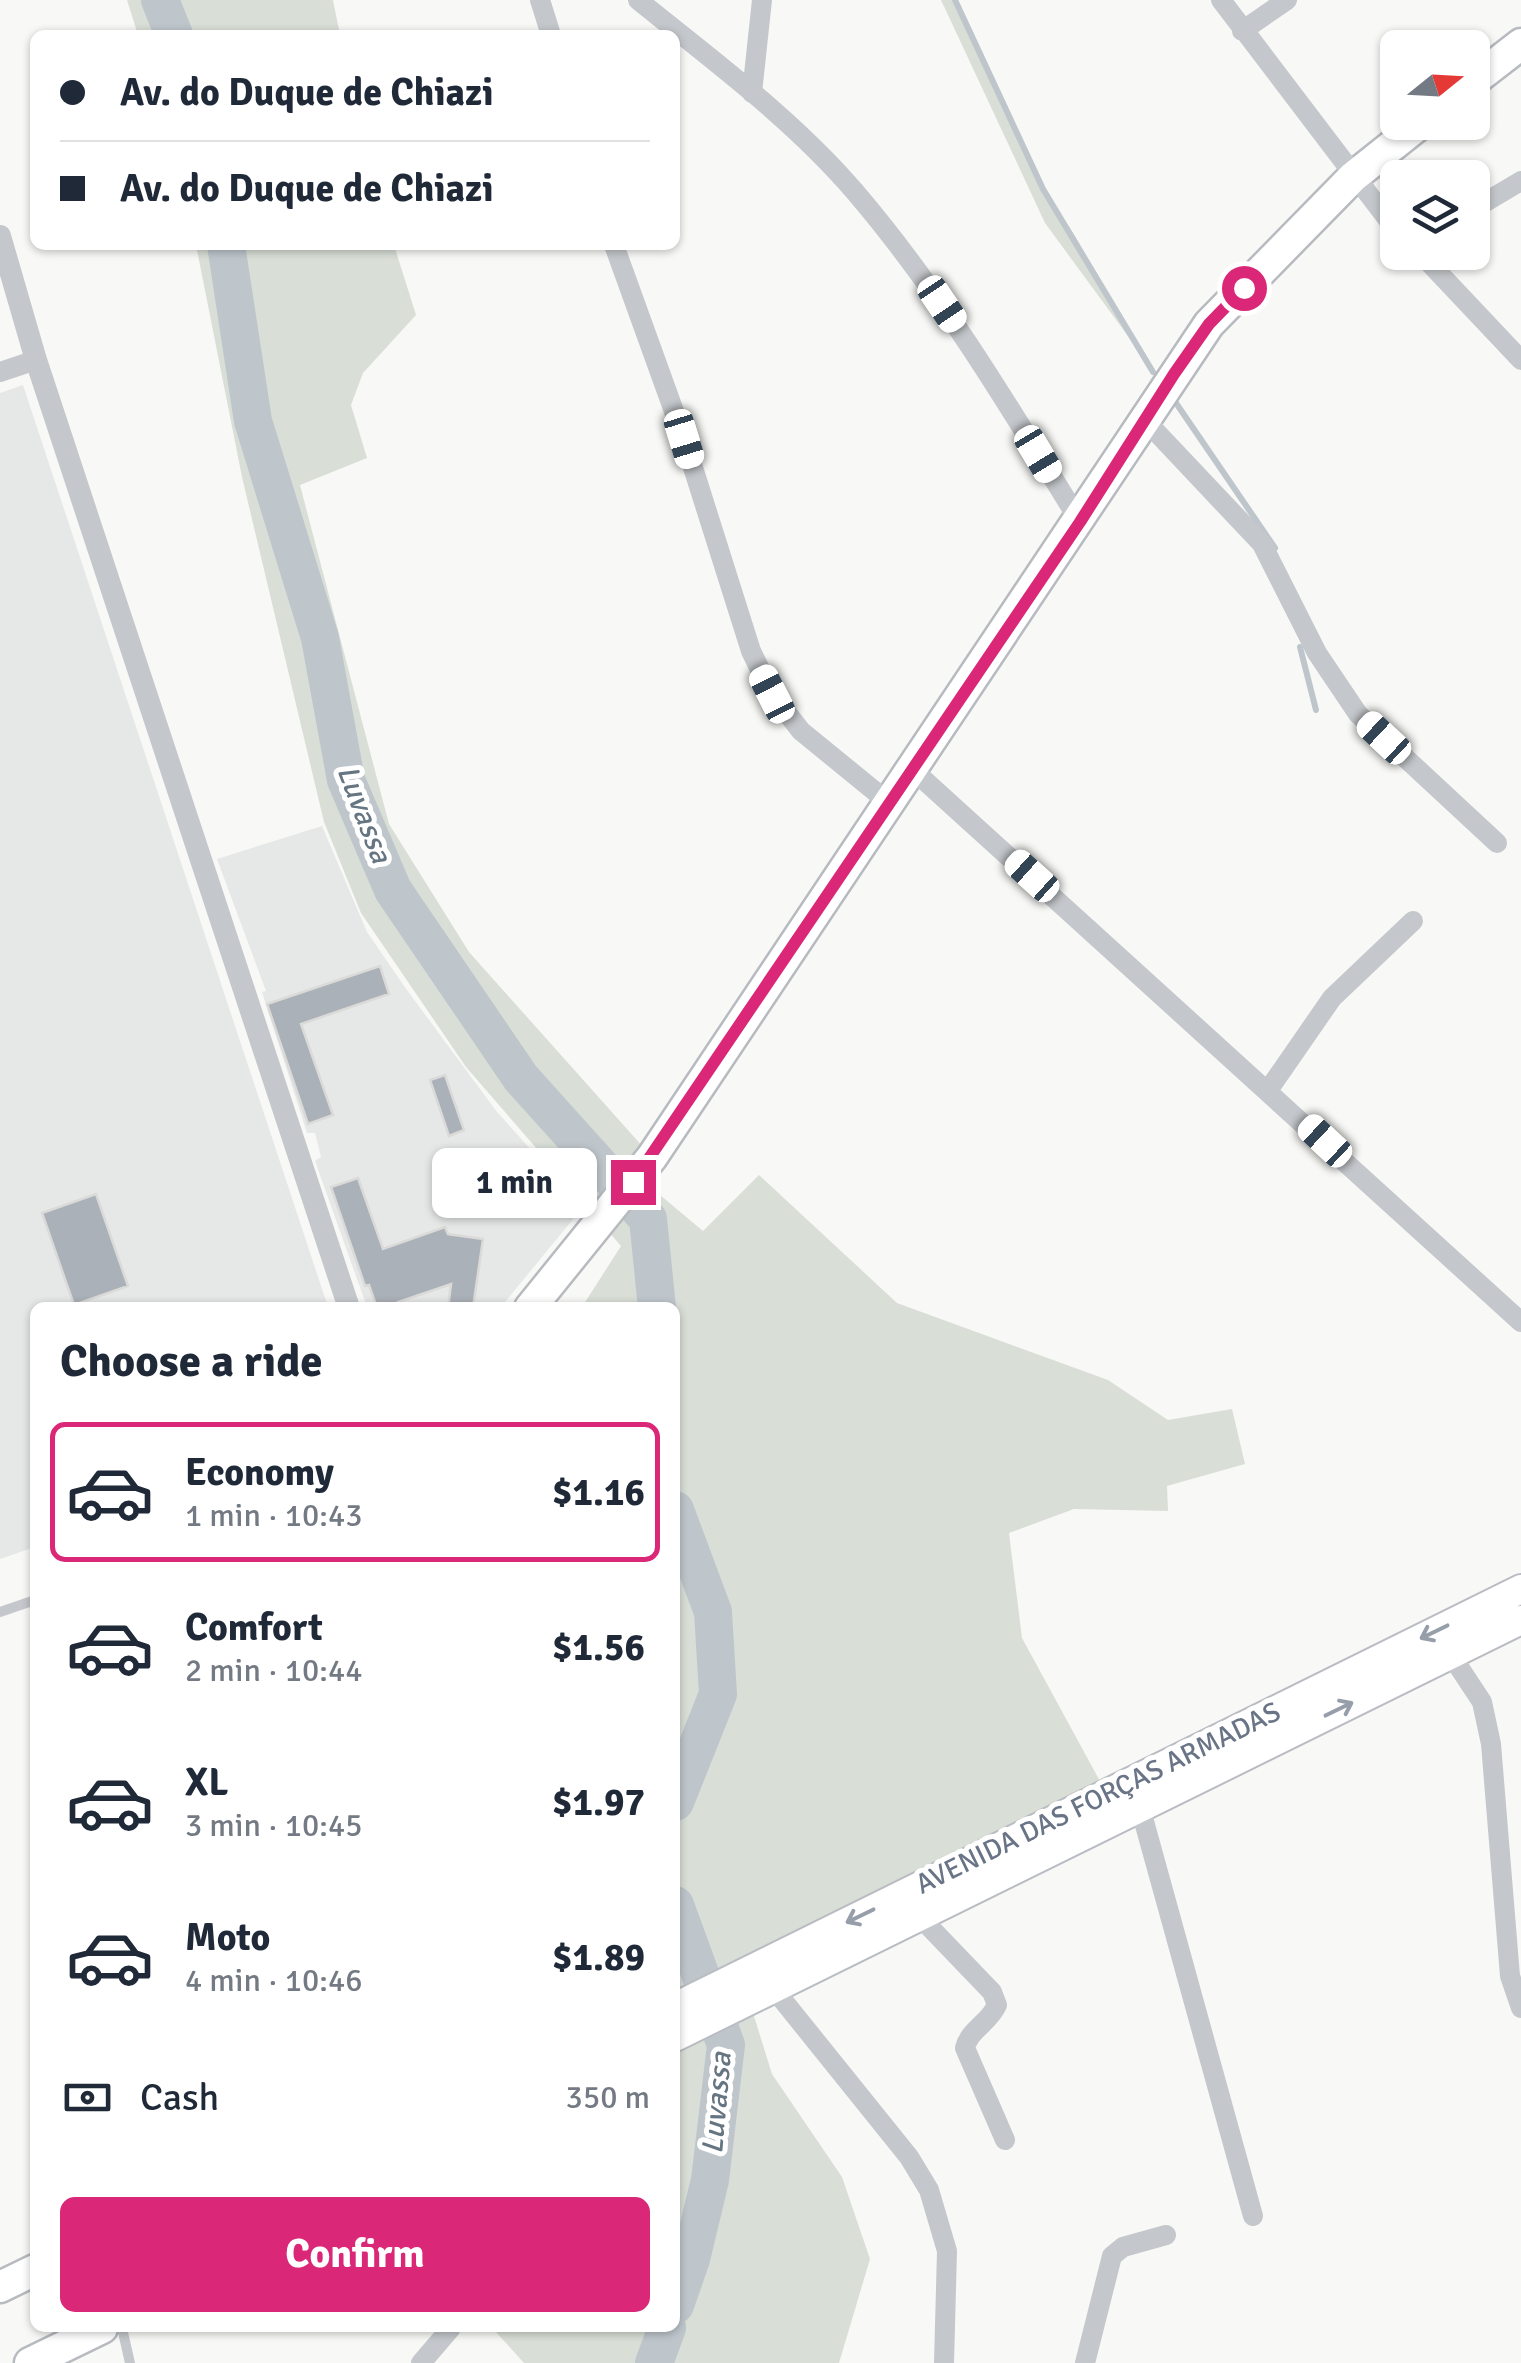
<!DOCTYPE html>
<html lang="en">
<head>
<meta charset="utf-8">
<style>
  :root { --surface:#fff; --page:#f6f6f7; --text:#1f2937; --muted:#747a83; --line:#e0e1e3; --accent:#db2777 }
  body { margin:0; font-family:Signika,sans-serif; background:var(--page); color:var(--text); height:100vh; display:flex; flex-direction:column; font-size:38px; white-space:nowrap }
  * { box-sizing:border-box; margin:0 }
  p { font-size:32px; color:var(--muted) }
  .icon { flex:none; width:55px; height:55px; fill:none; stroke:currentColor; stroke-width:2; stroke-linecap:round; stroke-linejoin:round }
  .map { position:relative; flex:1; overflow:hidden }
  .drawer { position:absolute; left:30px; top:1302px; width:650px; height:1030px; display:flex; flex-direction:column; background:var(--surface); border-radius:15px; box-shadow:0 2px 8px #0004 }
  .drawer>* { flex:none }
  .top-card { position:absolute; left:30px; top:30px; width:650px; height:220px; border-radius:15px; box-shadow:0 2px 8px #0004; display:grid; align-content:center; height:220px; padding:0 30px; background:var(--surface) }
  .needle { width:65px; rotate:72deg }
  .fabs { position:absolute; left:1380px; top:30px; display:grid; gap:20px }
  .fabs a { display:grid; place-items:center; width:110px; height:110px; border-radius:15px; background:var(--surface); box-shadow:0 2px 8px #0004; font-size:50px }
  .end { position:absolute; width:45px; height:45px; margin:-22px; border:12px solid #db2777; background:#fff; box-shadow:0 0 0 5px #fff }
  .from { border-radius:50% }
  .bubble { position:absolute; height:70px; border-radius:15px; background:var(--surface); box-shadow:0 2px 8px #0004; font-size:32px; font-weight:800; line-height:70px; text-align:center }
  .car { position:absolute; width:30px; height:60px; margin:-30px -15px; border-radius:12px; box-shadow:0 0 8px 2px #0007; background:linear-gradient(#fff 24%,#345 0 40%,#fff 0 76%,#345 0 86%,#fff 0) }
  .top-card b { display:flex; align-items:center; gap:35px; height:95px; font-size:38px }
  .top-card b+b { border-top:2px solid var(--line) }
  .top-card i { width:25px; height:25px; background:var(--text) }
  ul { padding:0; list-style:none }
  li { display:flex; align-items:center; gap:30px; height:140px; margin:0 20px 15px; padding:0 10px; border:5px solid transparent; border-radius:15px }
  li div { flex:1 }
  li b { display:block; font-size:38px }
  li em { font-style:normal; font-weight:800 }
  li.selected { border-color:var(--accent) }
  li>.icon { width:90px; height:90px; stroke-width:1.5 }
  h2 { padding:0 30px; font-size:45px; line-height:120px }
  .pay { display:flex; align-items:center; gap:25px; height:110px; padding:0 30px; font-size:38px }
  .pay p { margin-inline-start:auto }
  .action { display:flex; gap:20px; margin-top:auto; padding:20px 30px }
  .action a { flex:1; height:115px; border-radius:15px; background:var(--accent); color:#fff; font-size:40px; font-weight:800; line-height:115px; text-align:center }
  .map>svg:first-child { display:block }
  .built { fill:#e6e7e7 }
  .green { fill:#d9dfd7 }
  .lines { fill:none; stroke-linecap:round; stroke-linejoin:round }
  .stream { stroke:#bec6cc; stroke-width:6 }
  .river { stroke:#bec6cc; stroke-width:38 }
  .building { fill:#abb1b8; stroke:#dadad8; stroke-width:2.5 }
  .secondary-casing { stroke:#b9bcc2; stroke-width:32 }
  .primary-casing { stroke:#b7babf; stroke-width:35 }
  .service { stroke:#c4c7cb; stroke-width:10 }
  .minor { stroke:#c4c7cb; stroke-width:20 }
  .tertiary { stroke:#c4c7cb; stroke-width:22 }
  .secondary { stroke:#fff; stroke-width:28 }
  .primary { stroke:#fff; stroke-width:30 }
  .oneway { stroke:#969eaa }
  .route { stroke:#db2777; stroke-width:12 }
  .labels { text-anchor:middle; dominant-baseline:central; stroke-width:10; stroke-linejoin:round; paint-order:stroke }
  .street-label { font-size:28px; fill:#697486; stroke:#fff }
  .water-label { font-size:30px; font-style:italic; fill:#657581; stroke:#fff }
</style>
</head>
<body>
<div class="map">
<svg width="1521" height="2363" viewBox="0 0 1521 2363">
  <rect width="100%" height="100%" fill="#f8f8f6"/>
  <path class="built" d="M23,385L328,1307L35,1308V1547L0,1559V393Z
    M322,826L367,932L404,986L497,1112L583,1207L501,1307H367L315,1161L321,1157L315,1133H307L262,992L266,991L217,859Z"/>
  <path class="green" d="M127,0H333L340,35H138Z
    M941,0H955L1043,189L1075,236L1144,358L1045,223Z
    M196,245H394L416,315L363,373L351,405L367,458L300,485L389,824L469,952L652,1157L660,1195L703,1231L759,1175L897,1303L1108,1380L1168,1420L1232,1409L1245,1464L1167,1486L1168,1511L1074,1509L1009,1533L1022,1638L1107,1794L749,2000L772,2074L842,2177L870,2259L839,2363H524L495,2331L498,2328H675V2040L695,2026L675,2007V1308L582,1307L621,1246L466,1067L361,913L324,822L242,477Z"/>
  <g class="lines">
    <path class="stream" d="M955,0L1043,189L1153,372
      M1176,403L1275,548
      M1300,647L1316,710"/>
    <path class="river" d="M160,0L174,35
      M226,245L253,421L320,638L346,780L393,890L521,1078L648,1219L657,1308
      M675,1510L713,1612L718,1694L675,1802
      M675,1905L726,2045L710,2180L691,2259L675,2305
      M654,2363L667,2328"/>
  </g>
  <path class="building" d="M380,966L389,994L301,1024L333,1115L308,1124L267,1004Z
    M445,1075L464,1130L449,1136L430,1080Z
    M358,1178L383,1249L445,1227L448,1234L483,1239L473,1308H448L451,1284L398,1302L399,1308H377L369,1285L365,1286L331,1187Z
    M96,1194L128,1286L74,1305L42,1213Z"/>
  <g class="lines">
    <g class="secondary-casing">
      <path id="secondary" d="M675,2007L1521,1589
        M675,2037L1521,1620"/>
    </g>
    <g class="primary-casing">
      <path id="primary" d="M1472,82L1521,44
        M530,1308L652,1157L1209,324L1353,177L1422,122
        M0,2287L35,2270
        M30,2363L102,2328"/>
    </g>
    <path class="service" d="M0,1612L35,1600
      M122,2328L130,2363"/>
    <path class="minor" d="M540,0L551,35
      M638,0C712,60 794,120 856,193C942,294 1010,408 1080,522
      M1221,0L1389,221H1398
      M1242,31L1287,0
      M752,93L762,0
      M1472,210L1521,181
      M614,245L684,439L751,651L772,694L801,731L888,802
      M1419,252L1521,360
      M0,372L36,360
      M1144,419L1262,544L1317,653L1358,714L1497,843
      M913,770L1521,1322
      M1269,1089L1332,998L1413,921
      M1451,1655L1482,1702L1491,1744L1510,1976L1521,2008
      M1140,1807L1253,2216
      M919,1916L992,1992L997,2005C989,2023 969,2030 965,2048L1005,2140
      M773,1988L909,2157L929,2190L947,2251L944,2363
      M421,2363L451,2328
      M1085,2363L1112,2256L1123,2247L1166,2235"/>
    <path class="tertiary" d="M0,236L36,360L349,1308"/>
    <use href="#secondary" class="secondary"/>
    <use href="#primary" class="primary"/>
  </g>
  <defs><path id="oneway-shaft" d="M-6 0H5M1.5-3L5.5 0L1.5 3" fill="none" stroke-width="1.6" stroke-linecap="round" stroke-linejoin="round" transform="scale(2.5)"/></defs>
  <g class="oneway">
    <use href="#oneway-shaft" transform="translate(1434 1632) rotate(154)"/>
    <use href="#oneway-shaft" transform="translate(1339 1709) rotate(-26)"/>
    <use href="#oneway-shaft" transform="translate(860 1916) rotate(154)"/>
  </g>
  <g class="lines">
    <path class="route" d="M633,1182L1080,522L1174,374L1209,324L1244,288"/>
  </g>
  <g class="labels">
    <g class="street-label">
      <text transform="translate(1098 1798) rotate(-26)">AVENIDA DAS FORÇAS ARMADAS</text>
    </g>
    <g class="water-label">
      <text transform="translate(364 814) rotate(69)">Luvassa</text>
      <text transform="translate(717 2103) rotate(-85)">Luvassa</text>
    </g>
  </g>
</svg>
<div class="fabs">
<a><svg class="needle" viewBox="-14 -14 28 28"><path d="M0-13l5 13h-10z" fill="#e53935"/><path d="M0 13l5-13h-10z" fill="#747a83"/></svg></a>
<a><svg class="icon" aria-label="layers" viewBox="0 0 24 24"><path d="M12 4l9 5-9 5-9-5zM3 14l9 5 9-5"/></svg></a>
</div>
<i class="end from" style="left:1244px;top:288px"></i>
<i class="end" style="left:633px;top:1182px"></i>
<div class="bubble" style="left:432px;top:1148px;width:165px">1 min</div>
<i class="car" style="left:942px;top:304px;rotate:146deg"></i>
<i class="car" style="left:684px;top:439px;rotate:163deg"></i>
<i class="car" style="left:1038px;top:454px;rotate:149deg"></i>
<i class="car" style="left:772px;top:694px;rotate:333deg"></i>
<i class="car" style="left:1384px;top:738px;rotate:313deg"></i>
<i class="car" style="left:1032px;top:876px;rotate:312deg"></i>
<i class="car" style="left:1325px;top:1141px;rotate:313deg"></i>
<div class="top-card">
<b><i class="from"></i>Av. do Duque de Chiazi</b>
<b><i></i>Av. do Duque de Chiazi</b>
</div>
<section class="drawer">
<h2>Choose a ride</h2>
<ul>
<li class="selected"><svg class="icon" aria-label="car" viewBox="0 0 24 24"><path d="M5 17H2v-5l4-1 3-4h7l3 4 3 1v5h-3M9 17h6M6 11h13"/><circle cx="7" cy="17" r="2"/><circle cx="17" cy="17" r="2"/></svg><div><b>Economy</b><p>1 min · 10:43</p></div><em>$1.16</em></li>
<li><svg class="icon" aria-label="car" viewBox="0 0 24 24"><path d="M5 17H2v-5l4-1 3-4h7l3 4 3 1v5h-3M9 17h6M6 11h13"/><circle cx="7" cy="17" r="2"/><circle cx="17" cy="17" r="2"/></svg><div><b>Comfort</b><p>2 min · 10:44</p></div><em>$1.56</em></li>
<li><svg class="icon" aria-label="car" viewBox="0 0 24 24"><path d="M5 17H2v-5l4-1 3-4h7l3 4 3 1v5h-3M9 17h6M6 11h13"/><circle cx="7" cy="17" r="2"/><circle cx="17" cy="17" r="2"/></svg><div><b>XL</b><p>3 min · 10:45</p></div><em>$1.97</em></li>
<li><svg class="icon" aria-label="car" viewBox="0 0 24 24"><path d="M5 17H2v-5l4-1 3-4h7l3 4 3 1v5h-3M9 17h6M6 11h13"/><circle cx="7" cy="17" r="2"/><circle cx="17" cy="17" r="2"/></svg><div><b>Moto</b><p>4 min · 10:46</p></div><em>$1.89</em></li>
</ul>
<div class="pay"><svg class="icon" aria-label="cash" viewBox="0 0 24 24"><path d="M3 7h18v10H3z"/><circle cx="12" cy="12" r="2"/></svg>Cash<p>350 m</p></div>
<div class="action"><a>Confirm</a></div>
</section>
</div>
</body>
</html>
